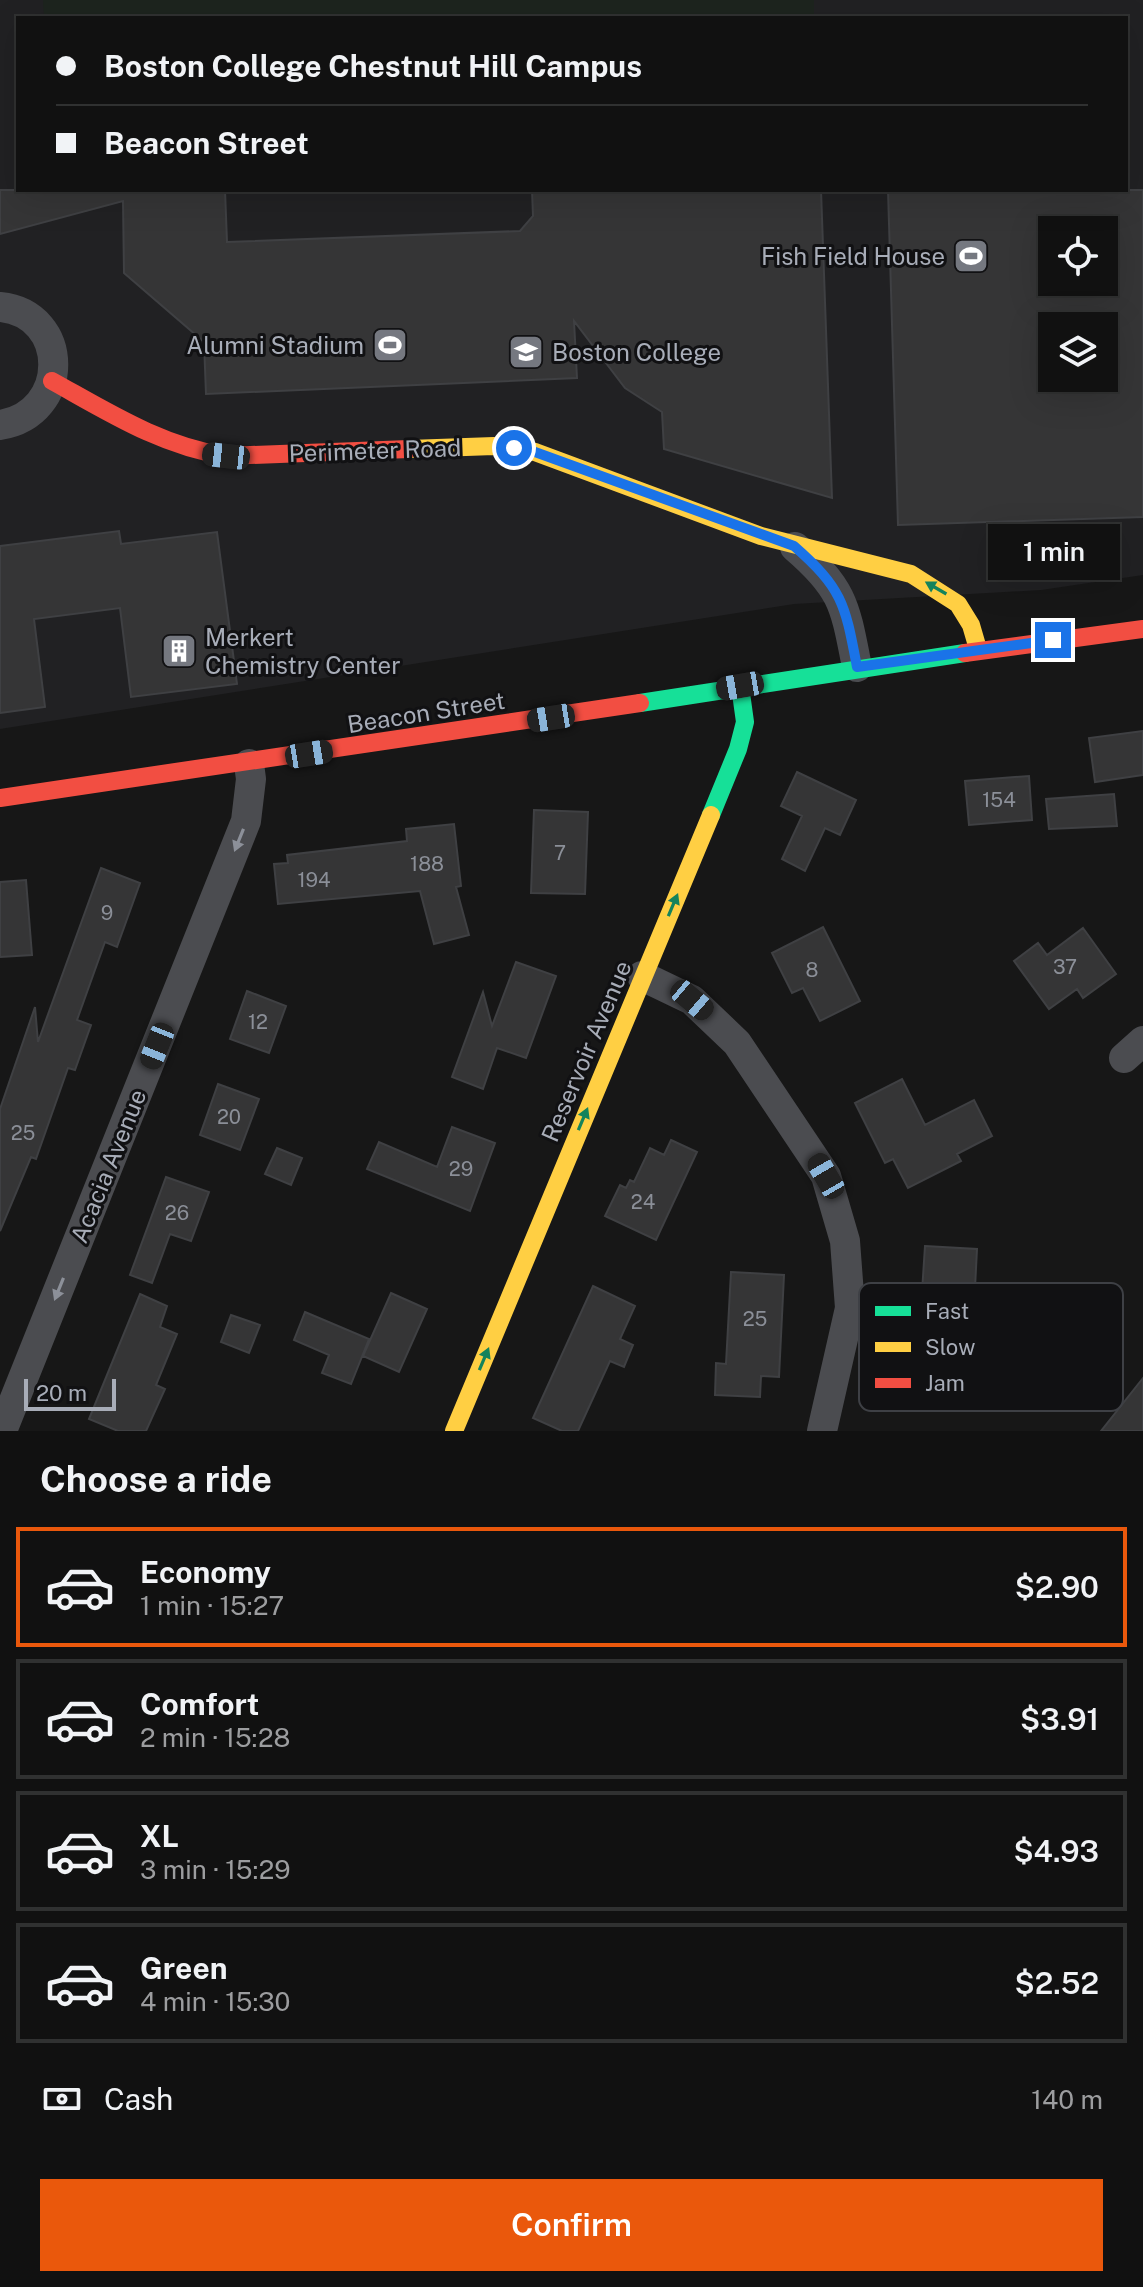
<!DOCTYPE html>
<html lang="en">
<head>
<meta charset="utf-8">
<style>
  :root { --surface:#111; --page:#1e1f1f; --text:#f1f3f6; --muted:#9c9d9f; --line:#303131; --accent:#ea580c }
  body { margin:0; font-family:"Public Sans",sans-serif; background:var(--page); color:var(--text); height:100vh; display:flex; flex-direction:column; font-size:30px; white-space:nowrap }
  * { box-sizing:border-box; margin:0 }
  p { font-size:26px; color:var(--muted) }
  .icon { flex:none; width:44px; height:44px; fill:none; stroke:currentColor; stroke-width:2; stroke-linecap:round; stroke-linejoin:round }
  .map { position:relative; height:1431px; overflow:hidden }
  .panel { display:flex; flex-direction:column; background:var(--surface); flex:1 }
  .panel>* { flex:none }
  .banner { position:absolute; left:16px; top:16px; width:1112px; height:176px; border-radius:0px; box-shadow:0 8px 32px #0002,0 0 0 2px var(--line); display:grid; align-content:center; height:176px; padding:0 40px; background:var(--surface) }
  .fabs { position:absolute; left:1038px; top:216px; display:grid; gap:16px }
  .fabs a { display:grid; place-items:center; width:80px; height:80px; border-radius:0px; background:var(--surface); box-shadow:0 8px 32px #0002,0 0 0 2px var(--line); font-size:40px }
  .scale { position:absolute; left:24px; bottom:20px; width:92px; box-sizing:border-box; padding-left:8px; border:4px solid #a8adb8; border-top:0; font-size:22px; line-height:28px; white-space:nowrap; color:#a8adb8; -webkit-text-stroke:6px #111113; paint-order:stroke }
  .end { position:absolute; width:36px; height:36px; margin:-18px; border:10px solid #1a73e8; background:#fff; box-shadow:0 0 0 4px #fff }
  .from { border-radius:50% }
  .bubble { position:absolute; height:56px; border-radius:0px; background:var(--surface); box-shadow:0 8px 32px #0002,0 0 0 2px var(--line); font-size:26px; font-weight:600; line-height:56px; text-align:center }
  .car { position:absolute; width:24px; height:48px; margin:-24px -12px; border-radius:10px; box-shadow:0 0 6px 2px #0007; background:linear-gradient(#222 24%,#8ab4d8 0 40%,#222 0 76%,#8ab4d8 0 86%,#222 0) }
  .banner b { display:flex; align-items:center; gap:28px; height:76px; font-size:30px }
  .banner b+b { border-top:2px solid var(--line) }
  .banner i { width:20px; height:20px; background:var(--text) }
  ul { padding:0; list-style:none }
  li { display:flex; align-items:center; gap:24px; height:120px; margin:0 16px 12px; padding:0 24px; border:4px solid var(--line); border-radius:0px }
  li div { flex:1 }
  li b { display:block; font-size:30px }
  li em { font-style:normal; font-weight:600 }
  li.current { border-color:var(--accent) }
  li>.icon { width:72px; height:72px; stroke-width:1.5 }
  h2 { padding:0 40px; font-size:36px; line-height:96px }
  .pay { display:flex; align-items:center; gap:20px; height:88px; padding:0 40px; font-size:30px }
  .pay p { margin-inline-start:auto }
  .primary-button { display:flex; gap:16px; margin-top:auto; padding:16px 40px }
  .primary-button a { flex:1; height:92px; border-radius:0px; background:var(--accent); color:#fff; font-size:32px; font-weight:600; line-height:92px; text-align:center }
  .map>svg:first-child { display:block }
  .built { fill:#212123; fill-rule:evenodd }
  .green { fill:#1d241e }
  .building { fill:#353536; stroke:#3f4043; stroke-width:2; fill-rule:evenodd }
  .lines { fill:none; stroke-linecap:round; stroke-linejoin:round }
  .street { stroke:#4b4c50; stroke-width:30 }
  .fast { stroke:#16e098; stroke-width:18 }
  .slow { stroke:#ffcf43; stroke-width:18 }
  .jam { stroke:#f24e42; stroke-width:18 }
  .oneway { fill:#14835c }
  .oneway2 { fill:#8c9099 }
  .route { stroke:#1a73e8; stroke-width:10 }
  .labels { text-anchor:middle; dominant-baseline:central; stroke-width:6; stroke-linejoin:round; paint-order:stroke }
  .number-label { font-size:20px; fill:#8b8f98 }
  .poi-label { font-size:24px; fill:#a8adb8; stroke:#111113; text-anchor:end }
  .street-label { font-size:24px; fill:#a8adb8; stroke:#111113 }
  .key { fill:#111113; stroke:#3e4045; stroke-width:2 }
  .key-label { font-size:22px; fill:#a8adb8 }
</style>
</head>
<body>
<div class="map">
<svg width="1143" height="1431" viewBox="0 0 1143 1431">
  <rect width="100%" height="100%" fill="#171717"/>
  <path class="built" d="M0,0H1143V575L1041,590L794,604L0,729ZM18,18H1126V190H18ZM1052,230H1104V282H1052ZM1052,326H1104V378H1052Z"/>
  <path class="green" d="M43,0H814V18H44Z"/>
  <path class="building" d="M0,190H225L227,242L520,231L533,216L532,190H821L832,498L664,449L662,412L625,388L574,321L577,378L206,394L204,342L124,273L123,201L0,234Z
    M888,190H1143V517L898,525ZM1052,230H1104V282H1052ZM1052,326H1104V378H1052Z
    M119,531L121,544L217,532L237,684L131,697L120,608L34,619L45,707L0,713V546Z
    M1143,731V775L1095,782L1089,738Z
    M797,772L856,800L840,835L825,828L805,871L782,859L802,816L781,806Z
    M1029,776L1032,820L969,825L965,781Z
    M1114,794L1117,826L1049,829L1046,799Z
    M534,810L588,812L585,894L531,893Z
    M454,824L461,886L456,887L469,935L434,944L420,891L278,904L274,864L288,863L287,855L407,841L406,829Z
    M101,868L140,883L117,947L105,942L77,1020L91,1025L75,1070L68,1068L36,1159L31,1157L0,1231V1109L35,1007L38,1042Z
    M26,880L32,955L0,957V882Z
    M823,927L860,1001L820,1021L803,988L792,993L772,953Z
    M1083,928L1116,974L1083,998L1077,989L1049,1009L1014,961L1038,943L1047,955Z
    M516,962L556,976L526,1058L497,1048L483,1089L452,1077L483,992L492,1026Z
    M247,991L286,1006L269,1053L230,1039Z
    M902,1079L925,1125L974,1100L992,1136L957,1154L961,1161L908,1188L893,1159L885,1163L855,1103Z
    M218,1084L259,1099L240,1150L200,1135Z
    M452,1127L495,1143L470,1211L367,1169L379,1142L437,1167Z
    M671,1140L697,1152L656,1240L605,1216L620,1185L626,1188L630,1180L634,1182L650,1148L664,1155Z
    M277,1148L302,1158L291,1185L265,1174Z
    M166,1177L209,1192L191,1241L170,1234L152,1283L130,1275Z
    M925,1246L977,1249L972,1346L938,1344L941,1293L922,1292Z
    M731,1272L784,1275L779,1377L761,1376L760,1397L715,1395L716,1363L726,1364Z
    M593,1286L635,1306L620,1339L633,1345L624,1367L610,1361L578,1431H562L533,1418Z
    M391,1293L427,1309L399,1372L363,1356Z
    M140,1294L167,1306L160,1327L177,1334L156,1385L165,1389L146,1431H118L89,1419Z
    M305,1312L369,1339L351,1384L322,1373L329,1355L294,1340Z
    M231,1315L260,1325L249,1353L221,1342Z
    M1143,1378V1431H1101Z"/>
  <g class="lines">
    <path class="street" d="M0,307C71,314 71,414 0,425
      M795,547C844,589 845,606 857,667
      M642,976L692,1000L737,1043L826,1176L845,1241L850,1308L822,1431
      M1124,1058L1143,1041
      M2,1431L246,821L251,779L249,764"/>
    <path class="fast" d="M640,703L965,653
      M711,815L738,749L745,722L740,686"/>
    <path class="slow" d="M409,449L494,446L535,452L761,536L911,574L958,604L971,625L978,649
      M454,1431L711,815"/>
    <path class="jam" d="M52,381C108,412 161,446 226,456L409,449
      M965,653L1143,629
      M0,798L640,703"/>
  </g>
  <defs><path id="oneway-solid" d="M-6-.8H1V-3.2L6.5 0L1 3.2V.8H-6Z" transform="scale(2)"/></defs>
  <g class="oneway">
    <use href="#oneway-solid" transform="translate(936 588) rotate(-150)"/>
    <use href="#oneway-solid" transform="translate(673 905) rotate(-67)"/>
    <use href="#oneway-solid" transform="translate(583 1119) rotate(-67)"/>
    <use href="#oneway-solid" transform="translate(484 1359) rotate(-67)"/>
  </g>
  <g class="oneway2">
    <use href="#oneway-solid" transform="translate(239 840) rotate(112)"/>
    <use href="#oneway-solid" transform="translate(59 1289) rotate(112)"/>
  </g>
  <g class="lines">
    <path class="route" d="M514,448L535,452L794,546C843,589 845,604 857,667L1053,640"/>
  </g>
  <defs>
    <g id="stadium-square" transform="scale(1.8)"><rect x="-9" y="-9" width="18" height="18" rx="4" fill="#757880" stroke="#111113"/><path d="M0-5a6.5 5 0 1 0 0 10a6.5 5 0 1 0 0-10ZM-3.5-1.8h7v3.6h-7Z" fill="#fff"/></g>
    <g id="university-square" transform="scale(1.8)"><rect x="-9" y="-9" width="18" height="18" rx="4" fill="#757880" stroke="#111113"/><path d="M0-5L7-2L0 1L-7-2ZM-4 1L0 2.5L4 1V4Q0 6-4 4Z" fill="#fff"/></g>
    <g id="building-square" transform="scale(1.8)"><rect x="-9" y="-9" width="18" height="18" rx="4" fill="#757880" stroke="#111113"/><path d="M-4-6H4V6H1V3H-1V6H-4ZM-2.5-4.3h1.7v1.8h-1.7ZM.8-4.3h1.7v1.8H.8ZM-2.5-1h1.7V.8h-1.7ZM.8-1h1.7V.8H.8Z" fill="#fff"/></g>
  </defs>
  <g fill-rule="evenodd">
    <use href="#stadium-square" x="971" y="256"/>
    <use href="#stadium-square" x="390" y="345"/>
    <use href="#university-square" x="526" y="352"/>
    <use href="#building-square" x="179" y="651"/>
  </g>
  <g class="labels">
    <g class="number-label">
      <text x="999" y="800">154</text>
      <text x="560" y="853">7</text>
      <text x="427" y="864">188</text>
      <text x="314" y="880">194</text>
      <text x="107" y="913">9</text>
      <text x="1065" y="967">37</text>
      <text x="812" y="970">8</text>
      <text x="258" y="1022">12</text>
      <text x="229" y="1117">20</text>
      <text x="23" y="1133">25</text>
      <text x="461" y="1169">29</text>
      <text x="643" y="1202">24</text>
      <text x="177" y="1213">26</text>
      <text x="755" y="1319">25</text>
    </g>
    <g class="poi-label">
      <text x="945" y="256">Fish Field House</text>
      <text x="364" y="345">Alumni Stadium</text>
      <text x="552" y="352" text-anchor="start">Boston College</text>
      <text x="205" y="637" text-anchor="start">Merkert<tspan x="205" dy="28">Chemistry Center</tspan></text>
    </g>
    <g class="street-label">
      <text transform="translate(375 450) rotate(-2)">Perimeter Road</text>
      <text transform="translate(426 712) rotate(-9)">Beacon Street</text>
      <text transform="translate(586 1051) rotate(-67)">Reservoir Avenue</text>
      <text transform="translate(108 1166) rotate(-68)">Acacia Avenue</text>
    </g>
  </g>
  <rect x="859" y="1283" width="264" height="128" rx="12" class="key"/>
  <rect x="875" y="1306" width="36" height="10" fill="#16e098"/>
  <rect x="875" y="1342" width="36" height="10" fill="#ffcf43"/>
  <rect x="875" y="1378" width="36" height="10" fill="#f24e42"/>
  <g class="key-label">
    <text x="925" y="1319">Fast</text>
    <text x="925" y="1355">Slow</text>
    <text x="925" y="1391">Jam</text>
  </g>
</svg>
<div class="fabs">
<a><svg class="icon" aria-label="locate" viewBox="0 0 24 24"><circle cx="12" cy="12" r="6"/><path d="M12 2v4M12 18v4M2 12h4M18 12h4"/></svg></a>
<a><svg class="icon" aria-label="layers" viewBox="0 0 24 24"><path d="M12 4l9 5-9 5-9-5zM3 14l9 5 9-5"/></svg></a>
</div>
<div class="scale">20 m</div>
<i class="end from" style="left:514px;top:448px"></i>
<i class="end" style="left:1053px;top:640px"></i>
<div class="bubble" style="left:988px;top:524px;width:132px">1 min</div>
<i class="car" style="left:226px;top:456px;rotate:276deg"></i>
<i class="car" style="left:740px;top:686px;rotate:260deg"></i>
<i class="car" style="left:551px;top:718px;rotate:261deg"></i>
<i class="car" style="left:309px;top:754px;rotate:81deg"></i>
<i class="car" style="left:692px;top:1000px;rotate:130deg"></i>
<i class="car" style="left:157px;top:1046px;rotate:202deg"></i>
<i class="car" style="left:826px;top:1176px;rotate:330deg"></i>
<div class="banner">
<b><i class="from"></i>Boston College Chestnut Hill Campus</b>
<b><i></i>Beacon Street</b>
</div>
</div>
<section class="panel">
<h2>Choose a ride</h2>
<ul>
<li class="current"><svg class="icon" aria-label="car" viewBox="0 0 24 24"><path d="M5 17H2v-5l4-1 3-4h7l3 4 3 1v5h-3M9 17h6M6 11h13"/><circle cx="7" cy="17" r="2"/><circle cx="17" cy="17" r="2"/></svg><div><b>Economy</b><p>1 min · 15:27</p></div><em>$2.90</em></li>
<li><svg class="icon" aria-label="car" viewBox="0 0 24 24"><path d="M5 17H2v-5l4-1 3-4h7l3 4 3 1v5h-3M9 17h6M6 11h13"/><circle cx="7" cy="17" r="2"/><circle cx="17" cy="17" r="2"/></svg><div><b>Comfort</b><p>2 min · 15:28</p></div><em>$3.91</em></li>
<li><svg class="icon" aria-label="car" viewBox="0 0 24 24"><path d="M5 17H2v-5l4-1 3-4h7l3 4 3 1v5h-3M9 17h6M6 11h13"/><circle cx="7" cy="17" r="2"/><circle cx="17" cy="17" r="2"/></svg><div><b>XL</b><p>3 min · 15:29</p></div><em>$4.93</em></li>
<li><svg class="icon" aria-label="car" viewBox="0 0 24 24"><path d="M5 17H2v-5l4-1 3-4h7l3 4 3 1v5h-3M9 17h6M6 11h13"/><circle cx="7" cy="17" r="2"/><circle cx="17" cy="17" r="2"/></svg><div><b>Green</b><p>4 min · 15:30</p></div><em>$2.52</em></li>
</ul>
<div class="pay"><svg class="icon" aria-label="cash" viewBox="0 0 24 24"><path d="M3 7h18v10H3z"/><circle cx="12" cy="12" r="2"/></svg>Cash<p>140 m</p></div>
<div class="primary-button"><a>Confirm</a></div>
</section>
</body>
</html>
